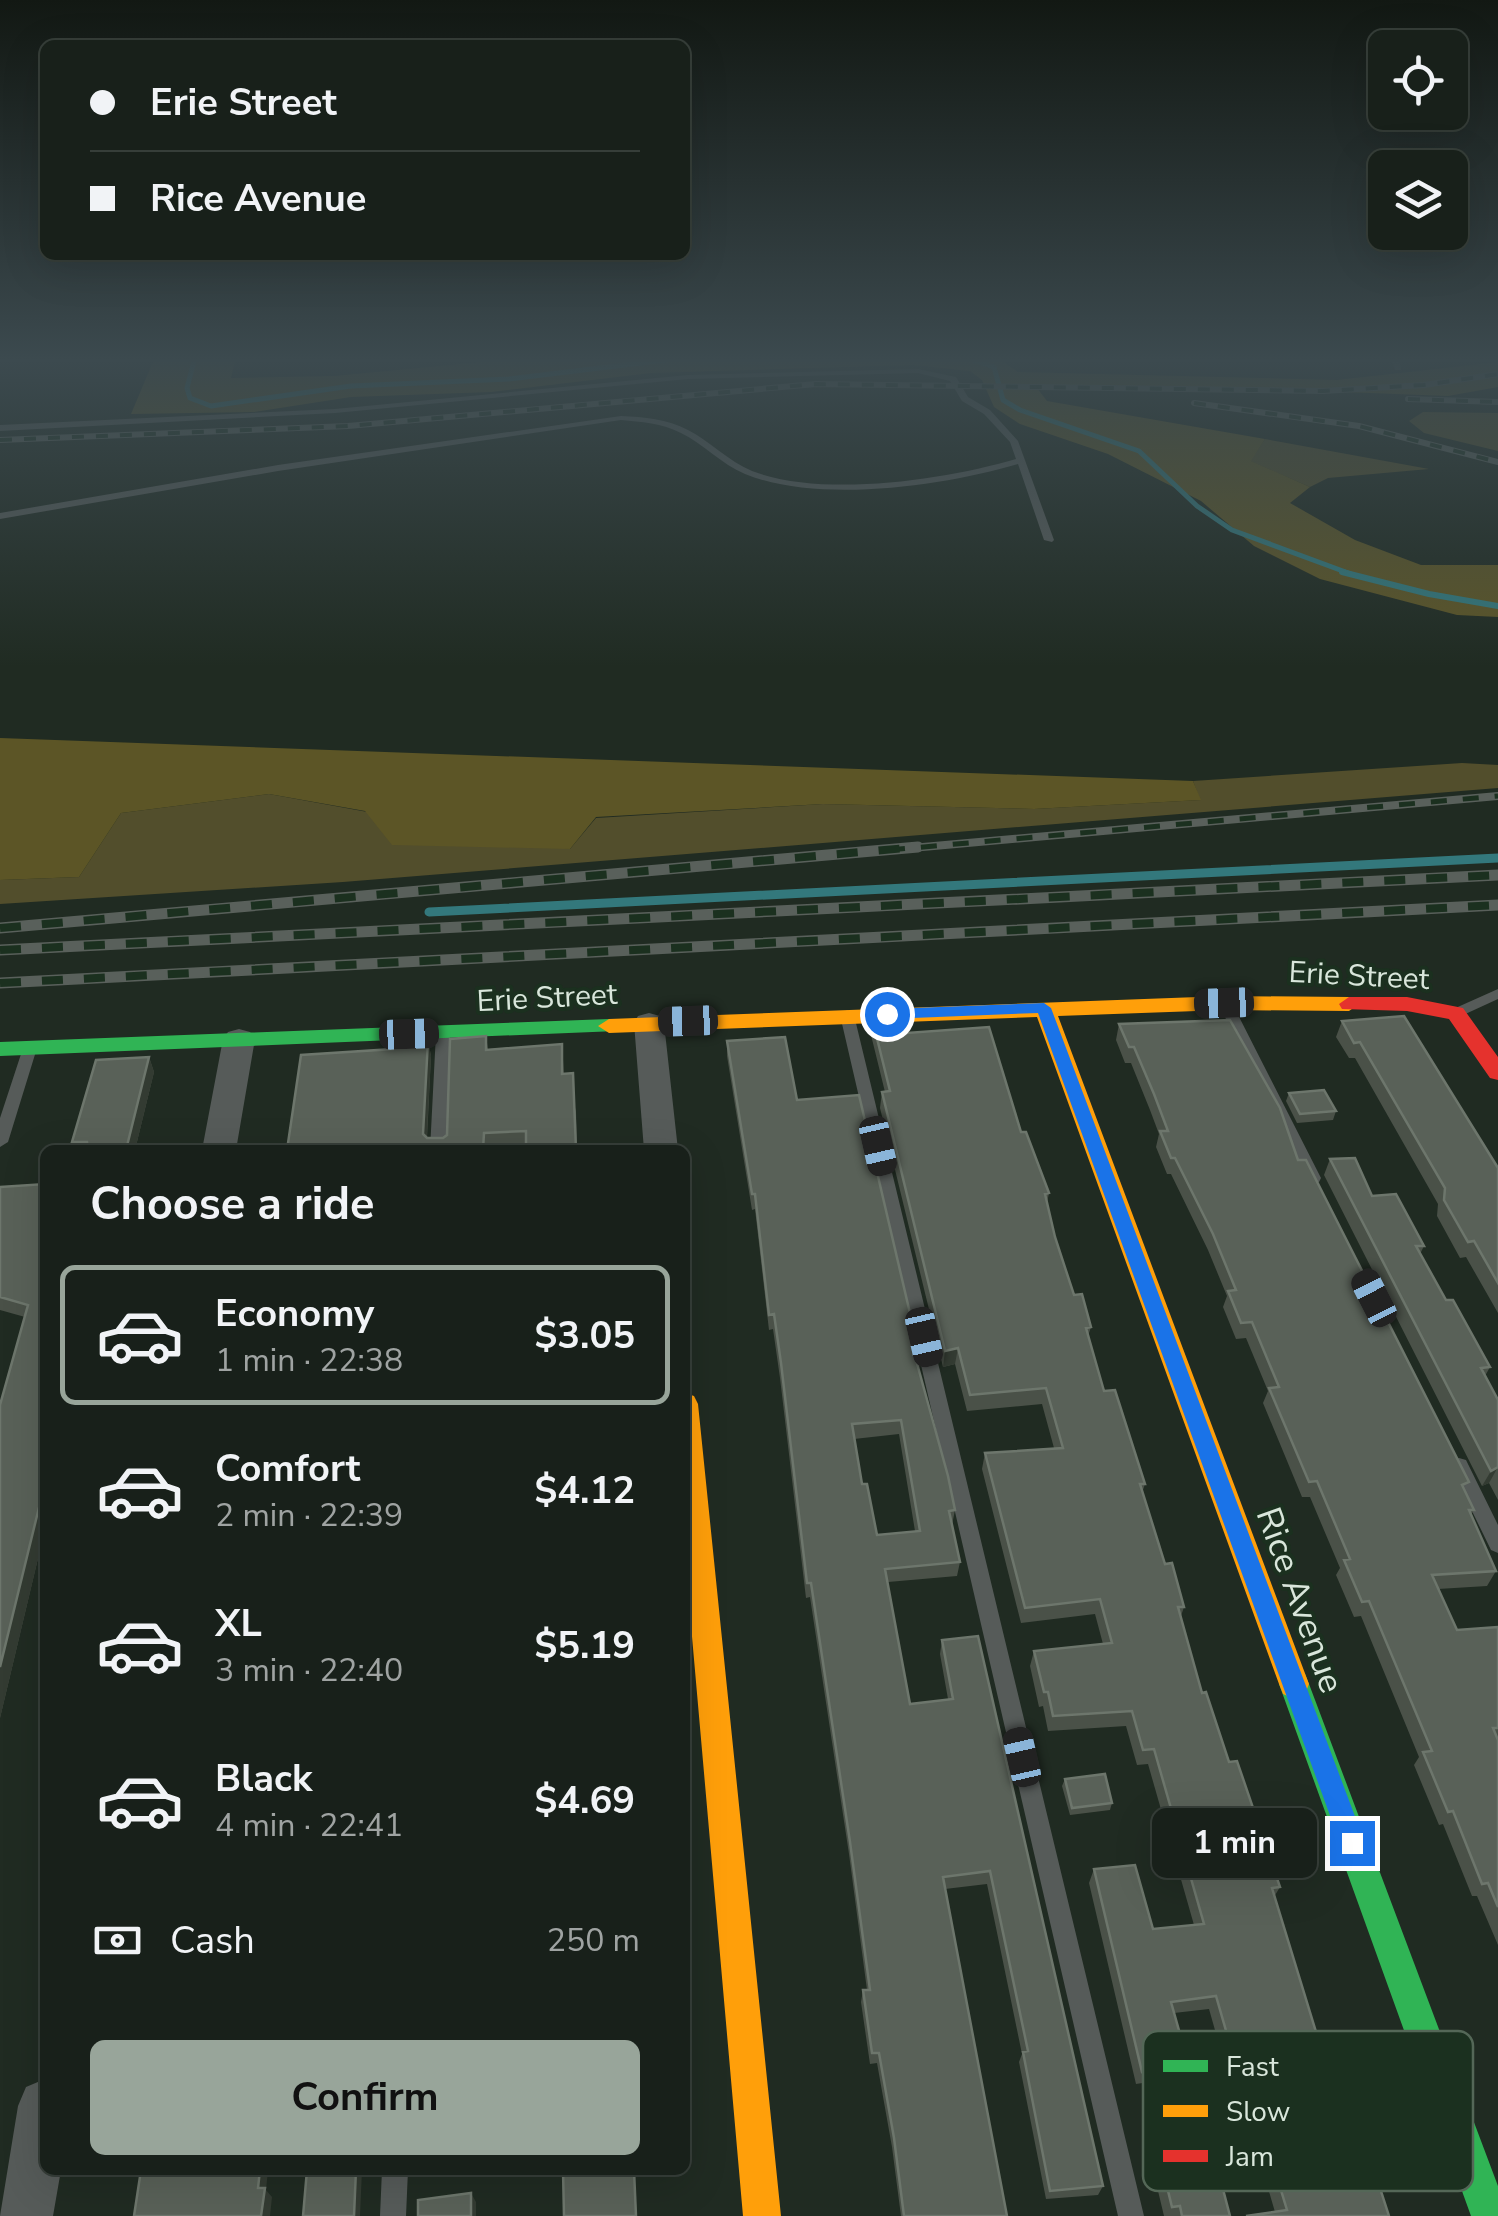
<!DOCTYPE html>
<html lang="en">
<head>
<meta charset="utf-8">
<style>
  :root { --surface:#18201a; --page:#212823; --text:#f1f3f6; --muted:#9fa3a2; --line:#363e39; --accent:#98a59a }
  body { margin:0; font-family:"Nunito Sans",sans-serif; background:var(--page); color:var(--text); height:100vh; display:flex; flex-direction:column; font-size:38px; white-space:nowrap }
  * { box-sizing:border-box; margin:0 }
  p { font-size:32px; color:var(--muted) }
  .icon { flex:none; width:55px; height:55px; fill:none; stroke:currentColor; stroke-width:2; stroke-linecap:round; stroke-linejoin:round }
  .map { position:relative; flex:1; overflow:hidden }
  .drawer { position:absolute; left:40px; top:1145px; width:650px; height:1030px; display:flex; flex-direction:column; background:var(--surface); border-radius:15px; box-shadow:0 10px 40px #0002,0 0 0 2px var(--line) }
  .drawer>* { flex:none }
  .top-card { position:absolute; left:40px; top:40px; width:650px; height:220px; border-radius:15px; box-shadow:0 10px 40px #0002,0 0 0 2px var(--line); display:grid; align-content:center; height:220px; padding:0 50px; background:var(--surface) }
  .tools { position:absolute; left:1368px; top:30px; display:grid; gap:20px }
  .tools a { display:grid; place-items:center; width:100px; height:100px; border-radius:15px; background:var(--surface); box-shadow:0 10px 40px #0002,0 0 0 2px var(--line); font-size:50px }
  .end { position:absolute; width:45px; height:45px; margin:-22px; border:12px solid #1a73e8; background:#fff; box-shadow:0 0 0 5px #fff }
  .from { border-radius:50% }
  .bubble { position:absolute; height:70px; border-radius:15px; background:var(--surface); box-shadow:0 10px 40px #0002,0 0 0 2px var(--line); font-size:32px; font-weight:700; line-height:70px; text-align:center }
  .car { position:absolute; width:30px; height:60px; margin:-30px -15px; border-radius:12px; box-shadow:0 0 8px 2px #0007; background:linear-gradient(#222 24%,#8ab4d8 0 40%,#222 0 76%,#8ab4d8 0 86%,#222 0) }
  .top-card b { display:flex; align-items:center; gap:35px; height:95px; font-size:38px }
  .top-card b+b { border-top:2px solid var(--line) }
  .top-card i { width:25px; height:25px; background:var(--text) }
  ul { padding:0; list-style:none }
  li { display:flex; align-items:center; gap:30px; height:140px; margin:0 20px 15px; padding:0 30px; border:5px solid transparent; border-radius:15px }
  li div { flex:1 }
  li b { display:block; font-size:38px }
  li em { font-style:normal; font-weight:700 }
  li.selected { border-color:var(--accent) }
  li>.icon { width:90px; height:90px; stroke-width:1.5 }
  h2 { padding:0 50px; font-size:45px; line-height:120px }
  .pay { display:flex; align-items:center; gap:25px; height:110px; padding:0 50px; font-size:38px }
  .pay p { margin-inline-start:auto }
  .button { display:flex; gap:20px; margin-top:auto; padding:20px 50px }
  .button a { flex:1; height:115px; border-radius:15px; background:var(--accent); color:#111; font-size:40px; font-weight:700; line-height:115px; text-align:center }
  .map>svg:first-child { display:block }
  .green { fill:#524e2c }
  .forest { fill:#5c5526 }
  .lines { fill:none; stroke-linecap:round; stroke-linejoin:round }
  .stream-far2 { stroke:#33787c; stroke-width:5 }
  .stream-far1 { stroke:#33787c; stroke-width:6 }
  .stream { stroke:#33787c; stroke-width:9 }
  .lane { fill:#565b59; fill-rule:evenodd }
  .street { fill:#565b59; fill-rule:evenodd }
  .fast { fill:#30b455; fill-rule:evenodd }
  .slow { fill:#ff9f0a; fill-rule:evenodd }
  .jam { fill:#e5322d; fill-rule:evenodd }
  .rail-far2-casing { stroke:#59605b; stroke-width:6 }
  .rail-far1-casing { stroke:#59605b; stroke-width:8 }
  .rail-casing { stroke:#59605b; stroke-width:11 }
  .rail-far2 { stroke:#1b301f; stroke-width:4; stroke-dasharray:12; stroke-linecap:butt }
  .rail-far1 { stroke:#1b301f; stroke-width:5; stroke-dasharray:16; stroke-linecap:butt }
  .rail { stroke:#1b301f; stroke-width:8; stroke-dasharray:21; stroke-linecap:butt }
  .wall { fill:#4a5148; fill-rule:evenodd }
  .shaded-wall { fill:#333b32 }
  .building { fill:#596158; stroke:#6d766c; stroke-width:2.5; fill-rule:evenodd }
  .route { fill:#1a73e8 }
  .labels { text-anchor:middle; dominant-baseline:central; stroke-width:8; stroke-linejoin:round; paint-order:stroke }
  .street-label { font-size:30px; fill:#d9e6db; stroke:#1b301f }
  .near-street-label { font-size:35px; fill:#d9e6db; stroke:#1b301f }
  .key { fill:#1b301f; stroke:#546757; stroke-width:2.5 }
  .key-label { font-size:28px; fill:#d9e6db }
</style>
</head>
<body>
<div class="map">
<svg width="1498" height="2216" viewBox="0 0 1498 2216">
  <rect width="100%" height="100%" fill="#202b22"/>
  <path class="green" d="M1423,412L1498,413V451L1424,433L1409,421Z
    M1265,439L1429,469L1328,478L1310,487L1250,461Z
    M1462,763L1498,765V788L343,882L0,904V880L79,877L121,813L269,794L570,849L596,818L823,804L1034,809L1200,800L1193,781Z"/>
  <path class="forest" d="M155,357H236L231,378L334,376L533,357H996L1018,372L1337,380L1498,362V387L1448,396L1266,389L1037,388L1047,401L1265,439L1251,461L1310,487L1290,503L1355,540L1421,565H1498V617L1457,615L1320,579L1254,546L1201,501L1108,454L1020,424L994,407L982,380L970,371L913,365L651,373L491,392L351,397L254,412L131,414Z
    M0,738L1193,781L1201,800L1034,809L823,804L596,817L570,849L392,845L365,811L269,794L121,813L79,877L0,880Z"/>
  <g class="lines">
    <path class="stream-far2" d="M195,357L187,388L190,398L211,406L351,386L509,379L690,357
      M964,357L994,367L1003,400L1020,410L1139,451L1197,506L1232,530L1351,574"/>
    <path class="stream-far1" d="M1342,572L1429,594L1498,606"/>
    <path class="stream" d="M429,912L1498,858"/>
    <path class="lane" d="M1391,357H1399L1401,370H1395Z
      M918,369L956,377L968,397L990,410L1018,441L1054,540L1052,542L1044,540L1018,464C943,486 819,504 745,474C721,464 704,444 681,433C662,423 641,422 621,420L278,471L0,519V513L278,465L621,416C644,417 667,419 688,430C710,441 728,461 752,471C823,498 944,480 1016,459L1010,442L984,414L962,401L950,381L918,373L688,379L335,413L0,431V425L335,409L688,375Z
      M1498,989V999L1461,1016H1451L1449,1013L1451,1010Z
      M1225,998L1232,1003L1321,1178L1319,1182H1307L1305,1178L1218,1003Z
      M847,1010L854,1015L1144,2216H1118L840,1015Z
      M443,1028L450,1033L446,1150H430L436,1033Z
      M30,1043L37,1048L8,1142L0,1147V1118L23,1048Z
      M1459,1458L1466,1460L1498,1525V1553L1491,1550L1450,1466L1452,1460Z
      M382,2170H408L406,2216H380Z"/>
    <path class="street" d="M649,1013L660,1016L664,1023L678,1150H644L634,1023L638,1016Z
      M239,1029L250,1032L255,1039L236,1150H202L223,1039L228,1032Z
      M45,2079V2170H61L53,2216H0L18,2106L26,2087Z"/>
    <path class="fast" d="M609,1019L620,1026L617,1031L0,1056V1042Z
      M1294,1669L1305,1674L1309,1684L1498,2186V2216H1471L1279,1684L1283,1674Z"/>
    <path class="slow" d="M1225,996L1349,997L1359,1004L1349,1011L1225,1010L1058,1016L1309,1684L1305,1694L1294,1699L1283,1694L1279,1684L1037,1017L609,1033L598,1026L609,1019Z
      M685,1393L694,1396L698,1404L781,2216H743L685,1557Z"/>
    <path class="jam" d="M1349,997H1407L1463,1008L1498,1057V1080L1490,1078L1449,1019L1407,1011L1342,1009L1339,1004Z"/>
    <g class="rail-far2-casing">
      <path id="rail-far2" d="M1408,399L1498,402
        M1194,403L1359,426L1498,462
        M0,440L348,426L816,384L1323,391L1424,385L1498,374"/>
    </g>
    <g class="rail-far1-casing">
      <path id="rail-far1" d="M889,850L1498,796"/>
    </g>
    <g class="rail-casing">
      <path id="rail" d="M0,928L918,847
        M0,950L1498,875
        M0,983L1498,905"/>
    </g>
    <use href="#rail-far2" class="rail-far2"/>
    <use href="#rail-far1" class="rail-far1"/>
    <use href="#rail" class="rail"/>
  </g>
  <path class="wall" d="M872,1018L907,1033L1021,1132L1049,1193L1047,1203L1055,1237L1074,1295L1091,1327L1088,1336L1104,1391L1145,1484L1142,1493L1165,1564L1184,1607L1181,1616L1202,1693L1280,1887L1274,1897L1335,2094L1389,2216L1275,2212L1241,2096L1234,2097L1209,2009L1174,2013L1189,2066L1182,2077L1136,2084L1089,1883L1094,1869L1153,1929L1194,1925L1148,1764L1137,1765L1126,1726L1048,1731L1043,1706L1039,1707L1030,1666L1034,1651L1103,1644L1095,1614L1021,1623L982,1469L985,1453L1054,1448L1042,1404L967,1411L955,1364L943,1367L880,1108L882,1092H885L871,1035Z
    M1342,1021L1498,1168V1313L1466,1257L1460,1258L1437,1216L1438,1204L1355,1058H1349L1336,1037Z
    M1119,1024L1298,1160L1474,1510L1471,1515L1496,1571L1487,1586L1438,1589L1457,1630L1498,1627V1945L1477,1896H1472L1443,1824L1439,1825L1414,1765L1419,1757L1361,1616L1354,1617L1336,1575L1340,1568L1310,1497H1302L1263,1403L1268,1391L1246,1338L1236,1339L1223,1307L1227,1296L1208,1250L1171,1174H1167L1156,1147L1159,1134L1150,1110L1131,1063H1125L1116,1040Z
    M486,1036L488,1049L562,1044L564,1074L576,1111L577,1150H526V1146L486,1148V1150H287L393,1049L425,1037V1041L428,1040L431,1056L427,1138H443L447,1135Z
    M727,1041L797,1100L920,1356L919,1369L955,1510L952,1525L960,1562L957,1576L888,1582L910,1704L948,1699L940,1654L942,1640L1103,2186L1098,2195L1046,2199L1019,2062L1022,2054L987,1884L945,1889L1007,2216H901L892,2147L877,2063L870,2064L861,2002L863,1990H867L849,1854L810,1597L806,1598L780,1378L773,1329L769,1330L755,1209L752,1210L727,1056ZM899,1434L915,1531L877,1535L862,1484L854,1439Z
    M149,1057L154,1072L135,1150H75L72,1142Z
    M1289,1093L1336,1111L1333,1120L1297,1123L1286,1101Z
    M1330,1159L1372,1196L1424,1246L1420,1254L1446,1300L1490,1367L1485,1376L1498,1400V1500L1489,1483L1482,1486L1324,1175Z
    M45,1184V1529L0,1718V1405L25,1317L0,1310V1187Z
    M1065,1779L1112,1803L1110,1810L1070,1815L1062,1786Z
    M1155,2138L1230,2216H1164L1148,2149Z"/>
  <path class="shaded-wall" d="M428,1040L431,1056L426,1150L423,1134Z
    M149,1057L154,1072L135,1150H126Z
    M958,1348L955,1364L943,1367L945,1351Z
    M1498,1467L1489,1483L1482,1486L1491,1471Z
    M45,1483V1529L0,1718V1667Z
    M260,2170H268L266,2190L272,2197L270,2216H261L258,2188Z
    M356,2170H362L360,2216H354Z
    M471,2193L476,2202V2216H471Z"/>
  <path class="building" d="M903,1016L907,1033L989,1027L1021,1132H1026L1049,1193L1045,1194L1055,1237L1074,1295L1082,1294L1091,1327L1086,1328L1104,1391L1115,1390L1145,1484H1140L1165,1564L1172,1563L1184,1607H1178L1202,1693L1206,1692L1229,1762L1237,1761L1280,1887L1272,1888L1335,2094L1349,2092L1389,2216H1246L1287,2210L1249,2085L1242,2086L1216,1996L1171,2002L1189,2066L1142,2072L1094,1869L1135,1865L1153,1929L1204,1924L1154,1749L1143,1750L1132,1711L1053,1716L1048,1692H1044L1034,1651L1112,1643L1100,1599L1025,1608L985,1453L1063,1448L1046,1388L970,1395L958,1348L945,1351L882,1092L890,1091L872,1018Z
    M1404,1016L1498,1168V1283L1474,1241L1468,1242L1444,1200L1445,1188L1360,1042L1354,1043L1342,1021Z
    M1230,1020L1280,1108L1298,1160H1306L1469,1482L1462,1485L1474,1510H1469L1496,1571L1432,1575L1457,1630L1498,1627V1728H1493L1498,1740V1907L1488,1883L1482,1884L1453,1811L1448,1812L1423,1752L1432,1751L1369,1601L1362,1602L1344,1560L1350,1559L1317,1481L1309,1482L1269,1388L1279,1387L1252,1322L1241,1323L1228,1291L1236,1290L1213,1234L1175,1158H1171L1160,1131H1168L1154,1094L1134,1047H1129L1119,1024Z
    M486,1036V1050L562,1044V1074L573,1073L576,1150H526V1131L484,1133L483,1150H287L301,1055L393,1049L394,1038L425,1037L424,1041L428,1040L423,1134L427,1138H443L447,1135L450,1039Z
    M785,1037L797,1100L859,1095L920,1356H915L948,1476L955,1510L949,1511L960,1562L885,1569L910,1704L953,1699L942,1640L978,1636L1103,2186L1050,2191L1023,2052L1028,2051L990,1871L943,1877L1007,2216H904L894,2138L879,2053H872L863,1990H870L850,1842L811,1583H807L781,1363L774,1314L769,1315L755,1194H752L727,1041ZM901,1420L920,1531L877,1535L867,1484H862L852,1424Z
    M149,1057L126,1150H88L87,1142H72L96,1060Z
    M1324,1090L1336,1111L1300,1114L1289,1093Z
    M1355,1158L1372,1196L1396,1194L1424,1246H1416L1446,1300H1453L1490,1367L1481,1368L1498,1400V1467L1491,1471L1330,1159Z
    M45,1184V1483L0,1667V1405L28,1305L0,1297V1187Z
    M1105,1774L1112,1803L1072,1808L1065,1779Z
    M1208,2132L1230,2216H1182L1180,2206L1172,2207L1155,2138Z
    M141,2170H260L258,2188H265L261,2216H134Z
    M307,2170H356L354,2216H303Z
    M563,2170H634L636,2216H564Z
    M471,2193V2216H418V2200Z"/>
  <linearGradient id="sky" x2="0" y2="1"><stop stop-color="#121813"/><stop offset="0.54" stop-color="#3c4a4f"/><stop offset="1" stop-color="#3c4a4f" stop-opacity="0"/></linearGradient>
  <rect width="1498" height="667" fill="url(#sky)"/>
  <path class="route" d="M1044,1003L1051,1008L1365,1843L1361,1852L1352,1855L1344,1852L1340,1843L1038,1013L887,1019L879,1014L887,1009Z"/>
  <g class="labels">
    <g class="street-label">
      <text transform="translate(1359 976) rotate(3)">Erie Street</text>
      <text transform="translate(547 998) rotate(-3)">Erie Street</text>
    </g>
    <g class="near-street-label">
      <text transform="translate(1300 1600) rotate(70)">Rice Avenue</text>
    </g>
  </g>
  <rect x="1143" y="2031" width="330" height="160" rx="15" class="key"/>
  <rect x="1163" y="2060" width="45" height="12" fill="#30b455"/>
  <rect x="1163" y="2105" width="45" height="12" fill="#ff9f0a"/>
  <rect x="1163" y="2150" width="45" height="12" fill="#e5322d"/>
  <g class="key-label">
    <text x="1226" y="2076">Fast</text>
    <text x="1226" y="2121">Slow</text>
    <text x="1226" y="2166">Jam</text>
  </g>
</svg>
<div class="tools">
<a><svg class="icon" aria-label="locate" viewBox="0 0 24 24"><circle cx="12" cy="12" r="6"/><path d="M12 2v4M12 18v4M2 12h4M18 12h4"/></svg></a>
<a><svg class="icon" aria-label="layers" viewBox="0 0 24 24"><path d="M12 4l9 5-9 5-9-5zM3 14l9 5 9-5"/></svg></a>
</div>
<i class="end from" style="left:887px;top:1014px"></i>
<i class="end" style="left:1352px;top:1843px"></i>
<div class="bubble" style="left:1152px;top:1808px;width:165px">1 min</div>
<i class="car" style="left:1224px;top:1003px;rotate:268deg"></i>
<i class="car" style="left:688px;top:1021px;rotate:268deg"></i>
<i class="car" style="left:409px;top:1034px;rotate:88deg"></i>
<i class="car" style="left:878px;top:1146px;rotate:167deg"></i>
<i class="car" style="left:1374px;top:1298px;rotate:333deg"></i>
<i class="car" style="left:924px;top:1337px;rotate:167deg"></i>
<i class="car" style="left:1022px;top:1757px;rotate:347deg"></i>
<div class="top-card">
<b><i class="from"></i>Erie Street</b>
<b><i></i>Rice Avenue</b>
</div>
<section class="drawer">
<h2>Choose a ride</h2>
<ul>
<li class="selected"><svg class="icon" aria-label="car" viewBox="0 0 24 24"><path d="M5 17H2v-5l4-1 3-4h7l3 4 3 1v5h-3M9 17h6M6 11h13"/><circle cx="7" cy="17" r="2"/><circle cx="17" cy="17" r="2"/></svg><div><b>Economy</b><p>1 min · 22:38</p></div><em>$3.05</em></li>
<li><svg class="icon" aria-label="car" viewBox="0 0 24 24"><path d="M5 17H2v-5l4-1 3-4h7l3 4 3 1v5h-3M9 17h6M6 11h13"/><circle cx="7" cy="17" r="2"/><circle cx="17" cy="17" r="2"/></svg><div><b>Comfort</b><p>2 min · 22:39</p></div><em>$4.12</em></li>
<li><svg class="icon" aria-label="car" viewBox="0 0 24 24"><path d="M5 17H2v-5l4-1 3-4h7l3 4 3 1v5h-3M9 17h6M6 11h13"/><circle cx="7" cy="17" r="2"/><circle cx="17" cy="17" r="2"/></svg><div><b>XL</b><p>3 min · 22:40</p></div><em>$5.19</em></li>
<li><svg class="icon" aria-label="car" viewBox="0 0 24 24"><path d="M5 17H2v-5l4-1 3-4h7l3 4 3 1v5h-3M9 17h6M6 11h13"/><circle cx="7" cy="17" r="2"/><circle cx="17" cy="17" r="2"/></svg><div><b>Black</b><p>4 min · 22:41</p></div><em>$4.69</em></li>
</ul>
<div class="pay"><svg class="icon" aria-label="cash" viewBox="0 0 24 24"><path d="M3 7h18v10H3z"/><circle cx="12" cy="12" r="2"/></svg>Cash<p>250 m</p></div>
<div class="button"><a>Confirm</a></div>
</section>
</div>
</body>
</html>
